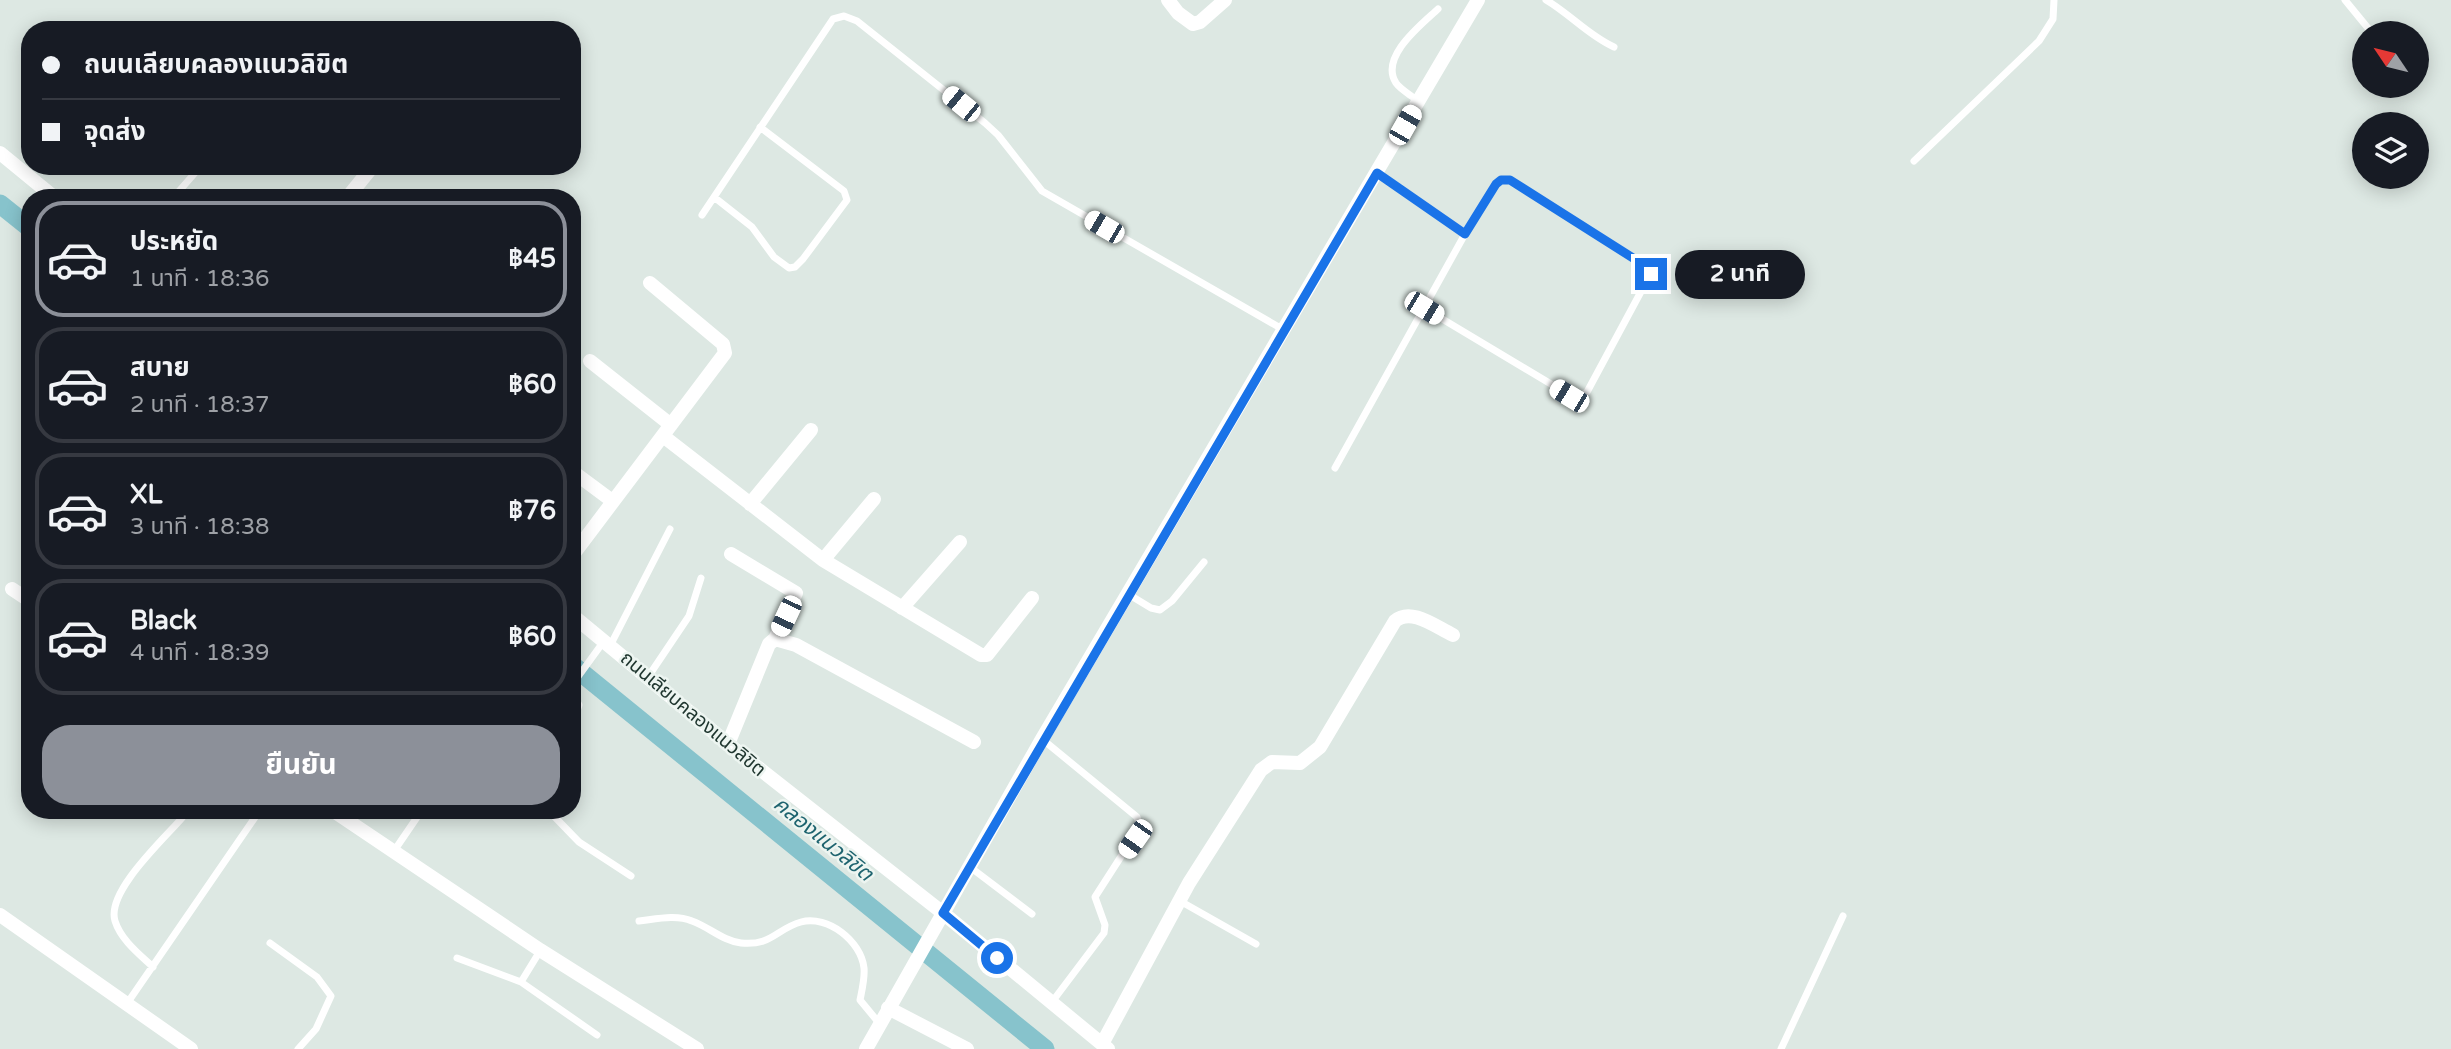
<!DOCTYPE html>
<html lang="th">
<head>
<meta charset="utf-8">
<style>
  :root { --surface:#171b24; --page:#242831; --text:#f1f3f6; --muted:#9ea1a6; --line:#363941; --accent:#8c9099 }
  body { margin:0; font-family:"Varela Round","Noto Sans Thai",sans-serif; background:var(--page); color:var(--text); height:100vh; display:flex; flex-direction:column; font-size:26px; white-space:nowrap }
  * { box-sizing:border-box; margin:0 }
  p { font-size:23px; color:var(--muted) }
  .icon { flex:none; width:38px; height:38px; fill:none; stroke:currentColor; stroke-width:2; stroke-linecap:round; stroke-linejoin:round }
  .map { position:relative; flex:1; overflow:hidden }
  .drawer { position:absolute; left:21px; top:189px; width:560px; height:630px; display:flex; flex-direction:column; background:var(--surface); border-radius:28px; box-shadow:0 4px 18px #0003 }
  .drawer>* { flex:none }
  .banner { position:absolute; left:21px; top:21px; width:560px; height:154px; border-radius:28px; box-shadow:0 4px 18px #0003; display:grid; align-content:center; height:154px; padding:0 21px; background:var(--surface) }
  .needle { width:46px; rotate:305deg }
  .controls { position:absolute; left:2352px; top:21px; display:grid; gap:14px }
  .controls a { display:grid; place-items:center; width:77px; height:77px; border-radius:50%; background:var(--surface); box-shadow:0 4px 18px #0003; font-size:35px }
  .end { position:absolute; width:32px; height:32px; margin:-16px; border:9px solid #1a73e8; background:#fff; box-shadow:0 0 0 4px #fff }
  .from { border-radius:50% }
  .bubble { position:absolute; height:49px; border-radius:24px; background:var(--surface); box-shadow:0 4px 18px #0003; font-size:23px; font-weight:700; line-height:49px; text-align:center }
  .car { position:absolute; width:21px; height:42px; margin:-21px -10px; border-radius:9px; box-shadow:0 0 5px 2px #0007; background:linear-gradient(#fff 24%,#345 0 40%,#fff 0 76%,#345 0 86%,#fff 0) }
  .banner b { display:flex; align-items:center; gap:24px; height:66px; font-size:26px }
  .banner b+b { border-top:2px solid var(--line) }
  .banner i { width:18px; height:18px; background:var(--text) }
  ul { padding:12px 0 0; list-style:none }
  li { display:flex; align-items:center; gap:21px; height:116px; margin:0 14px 10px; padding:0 7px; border:4px solid var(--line); border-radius:28px }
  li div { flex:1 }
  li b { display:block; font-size:26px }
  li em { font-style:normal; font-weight:700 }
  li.selected { border-color:var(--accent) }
  li>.icon { width:63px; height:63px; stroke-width:1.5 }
  .primary-button { display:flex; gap:14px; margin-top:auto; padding:14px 21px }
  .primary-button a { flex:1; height:80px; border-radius:28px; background:var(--accent); color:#fff; font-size:28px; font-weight:700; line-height:80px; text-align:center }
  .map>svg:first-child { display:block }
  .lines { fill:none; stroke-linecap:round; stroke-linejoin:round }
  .canal { stroke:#87c3cc; stroke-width:19 }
  .service { stroke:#fff; stroke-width:7 }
  .minor { stroke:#fff; stroke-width:14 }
  .route { stroke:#1a73e8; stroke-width:9 }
  .labels { text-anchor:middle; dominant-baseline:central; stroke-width:5; stroke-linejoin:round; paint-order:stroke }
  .street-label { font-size:19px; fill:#203730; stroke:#edf5f1 }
  .water-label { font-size:21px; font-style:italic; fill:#1e646f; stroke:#edf5f1 }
</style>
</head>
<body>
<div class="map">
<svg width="2451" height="1049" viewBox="0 0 2451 1049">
  <rect width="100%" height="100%" fill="#dde8e3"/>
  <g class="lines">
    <path class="canal" d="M0,204L30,228
      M572,665L1045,1049"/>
    <path class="service" d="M1546,0C1570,14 1589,36 1614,47
      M2345,0L2372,33
      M1418,101C1411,95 1401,90 1396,83C1379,57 1422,24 1438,9
      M1914,161L2039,41L2053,19L2054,0
      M714,197L752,227L774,257L789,268L795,267L803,259L847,200L844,191L760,127
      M173,198L201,166
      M702,215L833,19L844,16L857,21L985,123L998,135L1042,191L1284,330
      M1424,308L1576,399L1587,392L1651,273L1644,265L1510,180H1501L1496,184L1465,234
      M1335,468L1465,234L1377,173
      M1128,594L1151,608L1160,610L1172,601L1204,562
      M610,646L670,529
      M648,677L689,616L701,578
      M572,685L604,641
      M572,692L579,705L572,725
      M1042,739L1137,817L1140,827L1095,897L1105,925L1104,933L1052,1002
      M548,810L579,842L631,876
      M394,851L422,810
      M970,867L1032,914
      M1180,901L1256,944
      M639,921C656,919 676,914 692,921C709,927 723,941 741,943C772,946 776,929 801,922C828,915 861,941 864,968C865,978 862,990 860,1000L879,1023
      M270,943L317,977L331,996L316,1029L298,1049
      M457,958L521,982L540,951
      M153,967C139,954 121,940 115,921C106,892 163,840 182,818
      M521,982L597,1035
      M126,1005L260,810
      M1781,1049L1843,916"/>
    <path class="minor" d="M1168,0L1178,13L1193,24L1200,22L1225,0
      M0,153L55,198
      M347,198L373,166
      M590,361L671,425
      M663,436L823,560L981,655H987L1032,598
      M572,471L611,500
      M750,504L811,430
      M731,554L796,593L775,639
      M572,556L725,353L723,344L650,283
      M823,560L874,499
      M12,589L30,601
      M902,608L960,542
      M572,615L728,744L943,913L1108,1049
      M728,744L769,644L775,639L796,645L974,742
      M332,810L540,950L697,1049
      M0,915L191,1049
      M888,1008L967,1049
      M1102,1044L1189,883L1261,770L1272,762L1300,763L1320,747L1395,621C1411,607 1436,627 1453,635
      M866,1049L1042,739L1478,0"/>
  </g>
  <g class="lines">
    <path class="route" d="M997,958L943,913L1377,173L1465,234L1496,184L1501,180H1510L1644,265L1651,274"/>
  </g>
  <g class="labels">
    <g class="street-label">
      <text transform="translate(693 714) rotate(40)">ถนนเลียบคลองแนวลิขิต</text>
    </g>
    <g class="water-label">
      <text transform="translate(823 839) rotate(39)">คลองแนวลิขิต</text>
    </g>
  </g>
</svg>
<div class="controls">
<a><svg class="needle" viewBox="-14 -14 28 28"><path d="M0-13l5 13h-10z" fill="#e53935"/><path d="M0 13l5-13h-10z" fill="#9ea1a6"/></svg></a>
<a><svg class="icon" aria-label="layers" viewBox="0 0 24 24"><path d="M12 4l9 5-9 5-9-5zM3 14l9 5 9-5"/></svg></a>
</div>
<i class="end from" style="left:997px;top:958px"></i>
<i class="end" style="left:1651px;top:274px"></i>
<div class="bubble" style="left:1675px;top:250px;width:130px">2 นาที</div>
<i class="car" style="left:961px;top:104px;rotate:309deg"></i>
<i class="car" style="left:1405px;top:125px;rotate:30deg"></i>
<i class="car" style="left:1104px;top:227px;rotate:300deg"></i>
<i class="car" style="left:1424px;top:308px;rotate:121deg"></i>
<i class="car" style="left:1569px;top:396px;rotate:301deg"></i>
<i class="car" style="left:786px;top:616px;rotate:205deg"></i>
<i class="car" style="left:1135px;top:839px;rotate:215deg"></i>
<div class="banner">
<b><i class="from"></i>ถนนเลียบคลองแนวลิขิต</b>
<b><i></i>จุดส่ง</b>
</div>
<section class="drawer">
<ul>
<li class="selected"><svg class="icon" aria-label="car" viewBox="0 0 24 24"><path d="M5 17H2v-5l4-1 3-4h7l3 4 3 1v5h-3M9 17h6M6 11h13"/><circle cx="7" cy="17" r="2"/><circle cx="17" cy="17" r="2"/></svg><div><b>ประหยัด</b><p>1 นาที · 18:36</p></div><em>฿45</em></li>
<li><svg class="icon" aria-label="car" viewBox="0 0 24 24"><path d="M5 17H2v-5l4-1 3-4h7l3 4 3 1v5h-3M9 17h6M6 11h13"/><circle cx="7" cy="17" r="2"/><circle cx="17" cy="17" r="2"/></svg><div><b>สบาย</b><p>2 นาที · 18:37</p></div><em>฿60</em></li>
<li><svg class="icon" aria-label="car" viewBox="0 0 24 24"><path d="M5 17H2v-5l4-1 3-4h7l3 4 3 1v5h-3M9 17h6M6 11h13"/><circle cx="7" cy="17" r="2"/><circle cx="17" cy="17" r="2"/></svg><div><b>XL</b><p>3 นาที · 18:38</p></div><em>฿76</em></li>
<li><svg class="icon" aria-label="car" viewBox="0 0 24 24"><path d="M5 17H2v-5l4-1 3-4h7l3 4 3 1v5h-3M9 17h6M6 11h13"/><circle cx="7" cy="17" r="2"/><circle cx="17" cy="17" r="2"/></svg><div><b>Black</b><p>4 นาที · 18:39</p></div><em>฿60</em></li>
</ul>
<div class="primary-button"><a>ยืนยัน</a></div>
</section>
</div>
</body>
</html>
